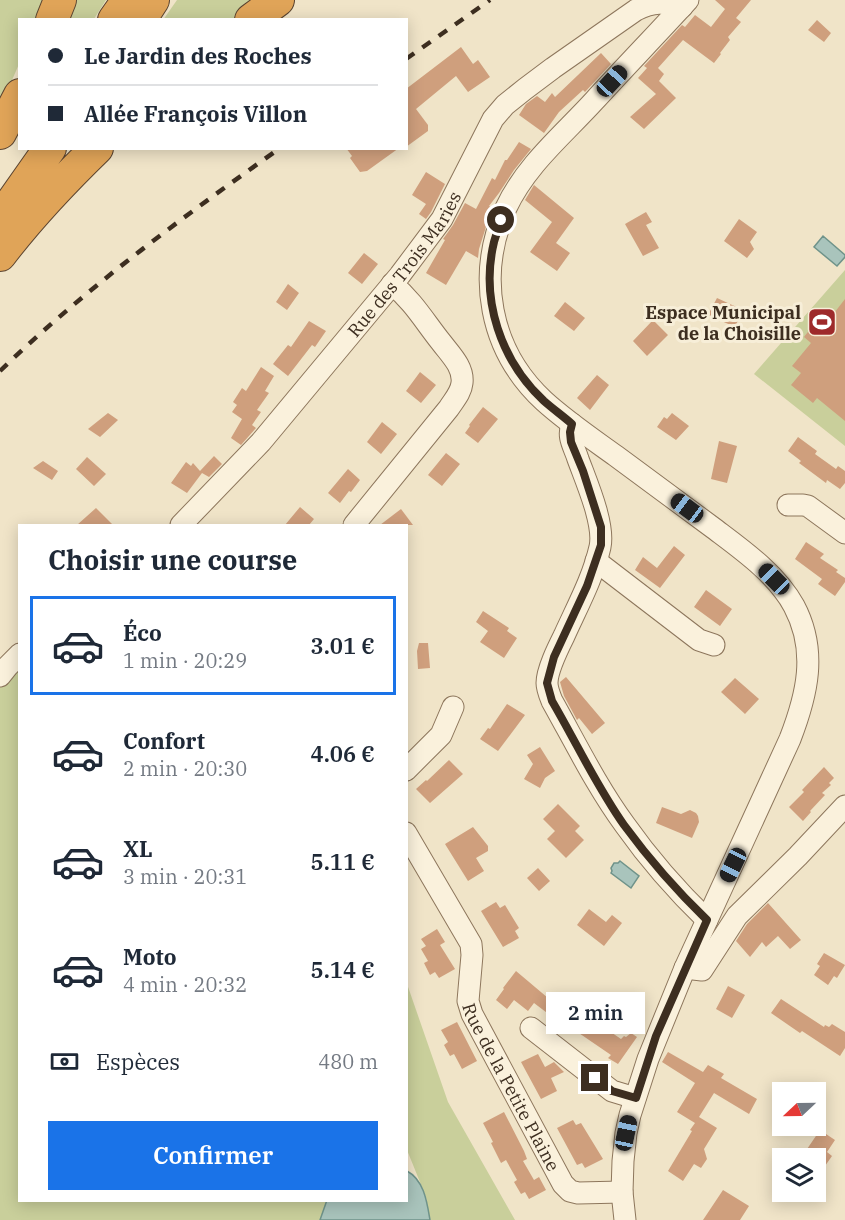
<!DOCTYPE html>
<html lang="fr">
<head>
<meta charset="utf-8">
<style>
  :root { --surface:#fff; --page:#f6f6f7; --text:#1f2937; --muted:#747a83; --line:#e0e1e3; --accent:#1a73e8 }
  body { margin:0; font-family:"IBM Plex Serif",serif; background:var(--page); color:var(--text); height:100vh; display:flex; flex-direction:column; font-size:22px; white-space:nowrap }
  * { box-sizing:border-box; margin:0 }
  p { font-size:20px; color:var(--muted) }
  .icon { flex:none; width:33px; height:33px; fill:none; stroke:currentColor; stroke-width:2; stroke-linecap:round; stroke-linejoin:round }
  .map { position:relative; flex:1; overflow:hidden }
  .details { position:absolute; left:18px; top:524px; width:390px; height:678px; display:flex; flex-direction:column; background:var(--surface); border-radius:0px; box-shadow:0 3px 15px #0003 }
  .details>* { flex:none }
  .banner { position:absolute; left:18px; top:18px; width:390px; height:132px; border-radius:0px; box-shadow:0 3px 15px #0003; display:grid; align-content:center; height:132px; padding:0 30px; background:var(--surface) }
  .needle { width:39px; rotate:248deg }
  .controls { position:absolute; left:772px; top:1082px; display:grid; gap:12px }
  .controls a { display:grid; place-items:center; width:54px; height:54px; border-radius:0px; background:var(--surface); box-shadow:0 3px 15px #0003; font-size:30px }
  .end { position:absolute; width:27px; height:27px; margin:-14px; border:8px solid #3d2e20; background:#fff; box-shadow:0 0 0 3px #fff }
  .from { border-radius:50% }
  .bubble { position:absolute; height:42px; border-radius:0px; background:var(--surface); box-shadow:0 3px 15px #0003; font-size:20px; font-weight:600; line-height:42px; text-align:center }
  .car { position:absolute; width:18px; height:36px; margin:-18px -9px; border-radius:8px; box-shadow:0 0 4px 2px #0007; background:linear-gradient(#222 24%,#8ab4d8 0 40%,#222 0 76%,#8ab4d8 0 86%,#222 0) }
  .banner b { display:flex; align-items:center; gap:21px; height:57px; font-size:22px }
  .banner b+b { border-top:2px solid var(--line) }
  .banner i { width:15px; height:15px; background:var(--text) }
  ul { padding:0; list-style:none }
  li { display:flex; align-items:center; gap:18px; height:99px; margin:0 12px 9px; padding:0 18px; border:3px solid transparent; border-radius:0px }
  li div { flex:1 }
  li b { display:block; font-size:22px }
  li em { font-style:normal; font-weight:600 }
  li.selected { border-color:var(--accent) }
  li>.icon { width:54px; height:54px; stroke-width:1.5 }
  h2 { padding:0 30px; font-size:27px; line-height:72px }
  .pay { display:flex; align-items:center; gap:15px; height:66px; padding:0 30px; font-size:22px }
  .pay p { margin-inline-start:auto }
  .primary-button { display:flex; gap:12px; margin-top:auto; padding:12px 30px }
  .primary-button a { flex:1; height:69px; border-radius:0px; background:var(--accent); color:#fff; font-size:24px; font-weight:600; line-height:69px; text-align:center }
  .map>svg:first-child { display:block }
  .green { fill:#c9cf9b }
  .water { fill:#a9c4bc; stroke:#6f938a; stroke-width:1.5 }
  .building { fill:#cf9f7d }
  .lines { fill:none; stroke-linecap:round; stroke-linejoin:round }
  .minor-casing { stroke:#8d765c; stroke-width:23 }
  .highway-casing { stroke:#5b4430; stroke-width:34 }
  .minor { stroke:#faf1dc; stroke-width:21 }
  .highway { stroke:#e0a458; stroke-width:32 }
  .rail { stroke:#3d2e20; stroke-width:4.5; stroke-dasharray:10 10; stroke-linecap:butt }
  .route { stroke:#3d2e20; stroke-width:8 }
  .labels { text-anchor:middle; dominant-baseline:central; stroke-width:6; stroke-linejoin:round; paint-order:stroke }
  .street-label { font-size:18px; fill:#3d2e20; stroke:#f7eed8 }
  .poi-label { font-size:18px; font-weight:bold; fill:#3d2e20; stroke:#f7eed8; text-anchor:end }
</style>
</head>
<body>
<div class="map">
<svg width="845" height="1220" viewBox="0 0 845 1220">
  <rect width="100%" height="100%" fill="#f0e4c8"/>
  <path class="green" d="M0,0H48L39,19L20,20L19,64L0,108Z
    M65,0H106L94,19L57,20Z
    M177,0H262L236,19L163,20Z
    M845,270V446L754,374Z
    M19,656L20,1200H327L320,1220H0V676Z
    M406,981L448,1102L515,1220H430L426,1197L407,1150Z"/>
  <path class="water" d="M823,236L845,255V257L837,266L814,247Z
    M620,861L639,876L631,888L611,873L612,871L611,868L614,863H618Z
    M407,1171C424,1180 427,1202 430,1220H320L327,1200H406Z"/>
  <path class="building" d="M715,0H751L736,18L741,22L728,37L730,40L720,53L721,54L714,63L683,40L658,68L664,74L659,81L676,98L644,129L630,117L656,94L638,78L647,68L644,66L682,25L685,27L695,15L711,27L725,9Z
    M817,20L831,33L824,42L808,30Z
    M461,47L473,64L478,60L490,77L468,92L456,76L416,109L428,125V131L406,147V89Z
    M601,53L611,64L585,92L583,90L559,112L544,133L519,115L526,104L537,96L545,102L552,93L555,97Z
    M519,142L531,149L514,170L499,193L489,206L492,208L479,249L478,258L466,251L446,285L426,273L445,240L443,239L453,225L465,203L476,209L492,178L495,180L505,160H507Z
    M346,148H399L367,171L360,172L350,158L352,156Z
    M426,172L445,184L431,212L426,219L419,214L426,204L412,195Z
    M534,185L574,218L556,243L570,253L557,271L530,252L552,222L525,200Z
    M646,212L652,222L646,225L659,248L643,256L625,224Z
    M739,219L757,232L750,242L754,249L747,258L724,241Z
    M364,253L378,264L362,284L348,273Z
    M288,284L299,293L287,310L276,302Z
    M717,298L743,310L735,327L708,315Z
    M845,299V421L817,398L813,403L791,385L801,373L792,366L811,343L804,337L817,320L824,326Z
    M565,302L585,318L574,331L554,316Z
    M653,320L668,335L647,356L633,341Z
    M309,321L326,331L315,347L312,345L288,376L273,364L288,345L291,347Z
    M261,367L274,376L265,391L269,393L257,410L261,412L252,425L256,428L241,445L231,438L242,419L232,412L237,405L233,402L242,388L246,391Z
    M420,372L436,385L421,403L406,391Z
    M597,375L609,385L590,410L577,398Z
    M483,407L498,419L478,443L465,433L470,426L469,425Z
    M108,413L118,420L100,437L88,429Z
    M672,413L689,426L676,440L657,427L664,417L667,419Z
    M382,422L397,434L381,454L367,442Z
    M798,437L817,451L815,454L836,469L838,466L845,471V483L840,489L827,480L826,483L799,463L801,461L788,451Z
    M719,441L737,446L727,483L711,479Z
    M446,453L460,464L442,486L428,475Z
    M214,456L222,464L209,477L202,473L187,493L171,483L186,462L191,466L193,463L200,471Z
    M87,457L106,474L94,486L76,469Z
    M43,461L58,471L52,480L33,468Z
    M348,469L360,480L351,492L349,491L340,503L328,493Z
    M300,507L314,519L309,525H285Z
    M96,508L113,525H77Z
    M401,509L413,525H380Z
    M806,542L824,554L820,558L838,570L836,572L845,578V582L835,596L818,584L822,579L795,559Z
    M674,546L685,555L660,588L635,570L643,557L657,568Z
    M706,590L732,609L720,626L694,607Z
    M483,611L509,628L507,631L517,638L504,658L480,642L488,631L476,622Z
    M419,643H428L430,668L418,669L417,651Z
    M566,677L605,723L592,734L579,718L577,720L564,696L560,682Z
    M735,678L759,699L745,714L721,692Z
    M507,704L525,715L498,751L480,739L488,728L490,729Z
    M540,747L555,771L545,778L540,788L524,779L533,764L527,755Z
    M449,760L463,774L430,803L416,789L426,780L427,781Z
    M824,767L834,778L829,783L831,785L822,793L825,795L810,811L811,812L803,821L789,807L804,792L802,790Z
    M558,804L580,826L575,831L584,840L566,858L547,839L555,831L543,819Z
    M662,807L681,814L690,810L696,813L698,816L699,822L692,838L656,823Z
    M473,827L488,846V851L476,858L484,871L468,881L445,844Z
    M538,868L550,881L539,891L527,878Z
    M496,902L500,908L505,905L519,928L515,931L519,938L503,947L481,911Z
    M768,903L801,940L790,949L778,936L766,947L762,942L750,957L736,941L747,924Z
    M589,909L606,922L612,915L622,923L604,946L577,925Z
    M437,929L445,942L440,945L455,969L439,978L435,972L430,975L424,963L428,961L421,949L426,946L421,939Z
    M824,953L845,965L837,978L834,976L828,985L814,975L820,966L817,964Z
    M516,971L548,998L549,996L556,1001V1000L595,1029L599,1024L621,1039L624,1036L626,1037L631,1033L637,1037L618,1064L608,1058L611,1055L573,1029L571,1031L534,1003L528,1011L514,1000L507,1009L496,1000L504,989L503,988Z
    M728,986L745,995L732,1018L716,1009Z
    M781,999L824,1027L825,1025L829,1027L832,1024L845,1032V1048L840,1056L802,1031L800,1033L771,1013Z
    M457,1022L477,1061L462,1069L454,1054L450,1056L444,1045L448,1042L441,1030Z
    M668,1052L703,1072L708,1065L724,1074L721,1078L757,1099L749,1114L714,1093L699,1117L717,1128L704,1149L707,1159L701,1168L694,1164L683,1181L668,1171L692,1131L690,1130L695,1123L677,1112L695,1083L662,1062Z
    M538,1054L545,1067L554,1062L564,1072L551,1078L557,1091L541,1099L521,1062Z
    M504,1112L524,1151L527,1159L523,1161L534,1180L539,1177L546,1190L529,1199L525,1192L521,1194L514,1182L517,1180L506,1160L501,1163L491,1143L493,1142L483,1123Z
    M573,1120L576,1125L581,1123L603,1159L585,1168L582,1163L577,1165L557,1128Z
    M820,1130L835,1140L827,1152L832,1156L825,1166L816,1160V1158H814L805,1152Z
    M723,1190L749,1206L740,1220H703Z"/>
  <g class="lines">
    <g class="minor-casing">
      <g id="minor">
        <path d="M572,424C567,438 574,446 578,459C586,481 605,524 600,547C593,578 577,607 564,636C558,648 547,670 547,683C547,689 550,696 552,701C575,742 597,787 625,825C649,859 677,891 707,920"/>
        <path d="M788,505H803L808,506L845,533"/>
        <path id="s1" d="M181,525L261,442L400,275L442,219L493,119L505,105L525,89L553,68L636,10C654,1 664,2 682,7"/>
        <path d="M354,525L449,408C454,400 461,393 462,383C464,367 450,354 441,342C425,322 413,301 392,284"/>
        <path d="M596,561L699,640L714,645"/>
        <path d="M0,676L8,666L20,654"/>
        <path d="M406,770L441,735L453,707"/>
        <path id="s2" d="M406,833L471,944L472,955L468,1001L472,1014L563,1184L570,1191L578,1193L622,1192"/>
        <path d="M685,968L702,970L737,916L798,856L845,806"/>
        <path d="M531,1028L612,1091L635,1098"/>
        <path d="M625,1220L622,1192L623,1161L626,1133L630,1115L648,1059L685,968L790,739C807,695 818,651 794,606C776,573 741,549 712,527C680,503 648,480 616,456C591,438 566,421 544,401C489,350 476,275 506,208C526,165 563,135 594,101C625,67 657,34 688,0"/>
      </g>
    </g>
    <g class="highway-casing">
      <path id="highway" d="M52,20L60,0
        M114,20L128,0
        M140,20L153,0
        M251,20L278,0
        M0,133L20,95
        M0,219L50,148
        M0,255C29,217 62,182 97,148"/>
    </g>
    <use href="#minor" class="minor"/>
    <use href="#highway" class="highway"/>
    <path class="rail" d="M406,59L490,0
      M0,371C86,288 183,217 280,148"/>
  </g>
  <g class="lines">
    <path class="route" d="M501,220C499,227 496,235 494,242C480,300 501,361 544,401C553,409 563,416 572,424L570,432L571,442L583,471L601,527V545L587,586L554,657L547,683L552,701C576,742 597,787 624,825C649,859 677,891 707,920L656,1036L636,1098L612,1091L595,1078"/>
  </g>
  <defs>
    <g id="stadium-square" transform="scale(1.5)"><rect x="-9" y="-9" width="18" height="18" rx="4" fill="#9e2a2b" stroke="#f7eed8"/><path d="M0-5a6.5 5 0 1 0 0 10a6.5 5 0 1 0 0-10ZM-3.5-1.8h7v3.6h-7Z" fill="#fff"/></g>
  </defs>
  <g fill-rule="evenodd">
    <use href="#stadium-square" x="822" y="322"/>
  </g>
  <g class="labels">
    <g class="street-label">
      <text stroke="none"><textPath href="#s1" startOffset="344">Rue des Trois Maries</textPath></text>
      <text stroke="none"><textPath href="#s2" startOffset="282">Rue de la Petite Plaine</textPath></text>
    </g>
    <g class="poi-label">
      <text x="801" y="312">Espace Municipal<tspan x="801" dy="21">de la Choisille</tspan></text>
    </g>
  </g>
</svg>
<div class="controls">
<a><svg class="needle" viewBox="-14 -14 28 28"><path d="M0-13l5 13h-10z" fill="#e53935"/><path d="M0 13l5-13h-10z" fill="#747a83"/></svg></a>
<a><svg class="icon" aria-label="layers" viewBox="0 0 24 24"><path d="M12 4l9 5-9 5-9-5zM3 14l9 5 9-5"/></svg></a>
</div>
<i class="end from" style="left:501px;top:220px"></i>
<i class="end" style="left:595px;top:1078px"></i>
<div class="bubble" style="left:546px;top:992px;width:99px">2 min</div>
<i class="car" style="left:612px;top:81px;rotate:43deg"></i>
<i class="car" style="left:687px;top:508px;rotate:307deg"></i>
<i class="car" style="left:774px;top:579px;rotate:315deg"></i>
<i class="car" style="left:733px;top:865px;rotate:206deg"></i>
<i class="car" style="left:626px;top:1133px;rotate:12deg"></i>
<div class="banner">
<b><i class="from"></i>Le Jardin des Roches</b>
<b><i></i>Allée François Villon</b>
</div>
<section class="details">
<h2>Choisir une course</h2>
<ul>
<li class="selected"><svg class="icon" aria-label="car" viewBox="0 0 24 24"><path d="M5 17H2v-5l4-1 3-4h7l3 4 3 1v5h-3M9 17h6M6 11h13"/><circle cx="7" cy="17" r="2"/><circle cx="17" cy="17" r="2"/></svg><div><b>Éco</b><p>1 min · 20:29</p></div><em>3.01 €</em></li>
<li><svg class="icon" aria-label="car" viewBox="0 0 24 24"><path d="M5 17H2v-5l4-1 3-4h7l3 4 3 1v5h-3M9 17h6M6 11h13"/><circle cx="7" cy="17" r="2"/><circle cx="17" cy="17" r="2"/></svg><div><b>Confort</b><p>2 min · 20:30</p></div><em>4.06 €</em></li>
<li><svg class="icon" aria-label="car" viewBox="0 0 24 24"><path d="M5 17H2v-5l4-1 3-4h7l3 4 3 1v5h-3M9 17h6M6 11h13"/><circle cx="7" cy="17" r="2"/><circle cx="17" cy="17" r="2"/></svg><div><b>XL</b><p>3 min · 20:31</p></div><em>5.11 €</em></li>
<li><svg class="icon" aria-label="car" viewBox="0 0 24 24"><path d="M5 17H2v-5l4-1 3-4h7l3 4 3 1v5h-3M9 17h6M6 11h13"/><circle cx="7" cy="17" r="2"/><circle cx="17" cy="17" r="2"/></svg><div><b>Moto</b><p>4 min · 20:32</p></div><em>5.14 €</em></li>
</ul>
<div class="pay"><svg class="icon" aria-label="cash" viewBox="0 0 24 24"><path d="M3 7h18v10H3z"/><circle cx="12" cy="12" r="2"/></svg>Espèces<p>480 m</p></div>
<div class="primary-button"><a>Confirmer</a></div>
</section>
</div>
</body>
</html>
